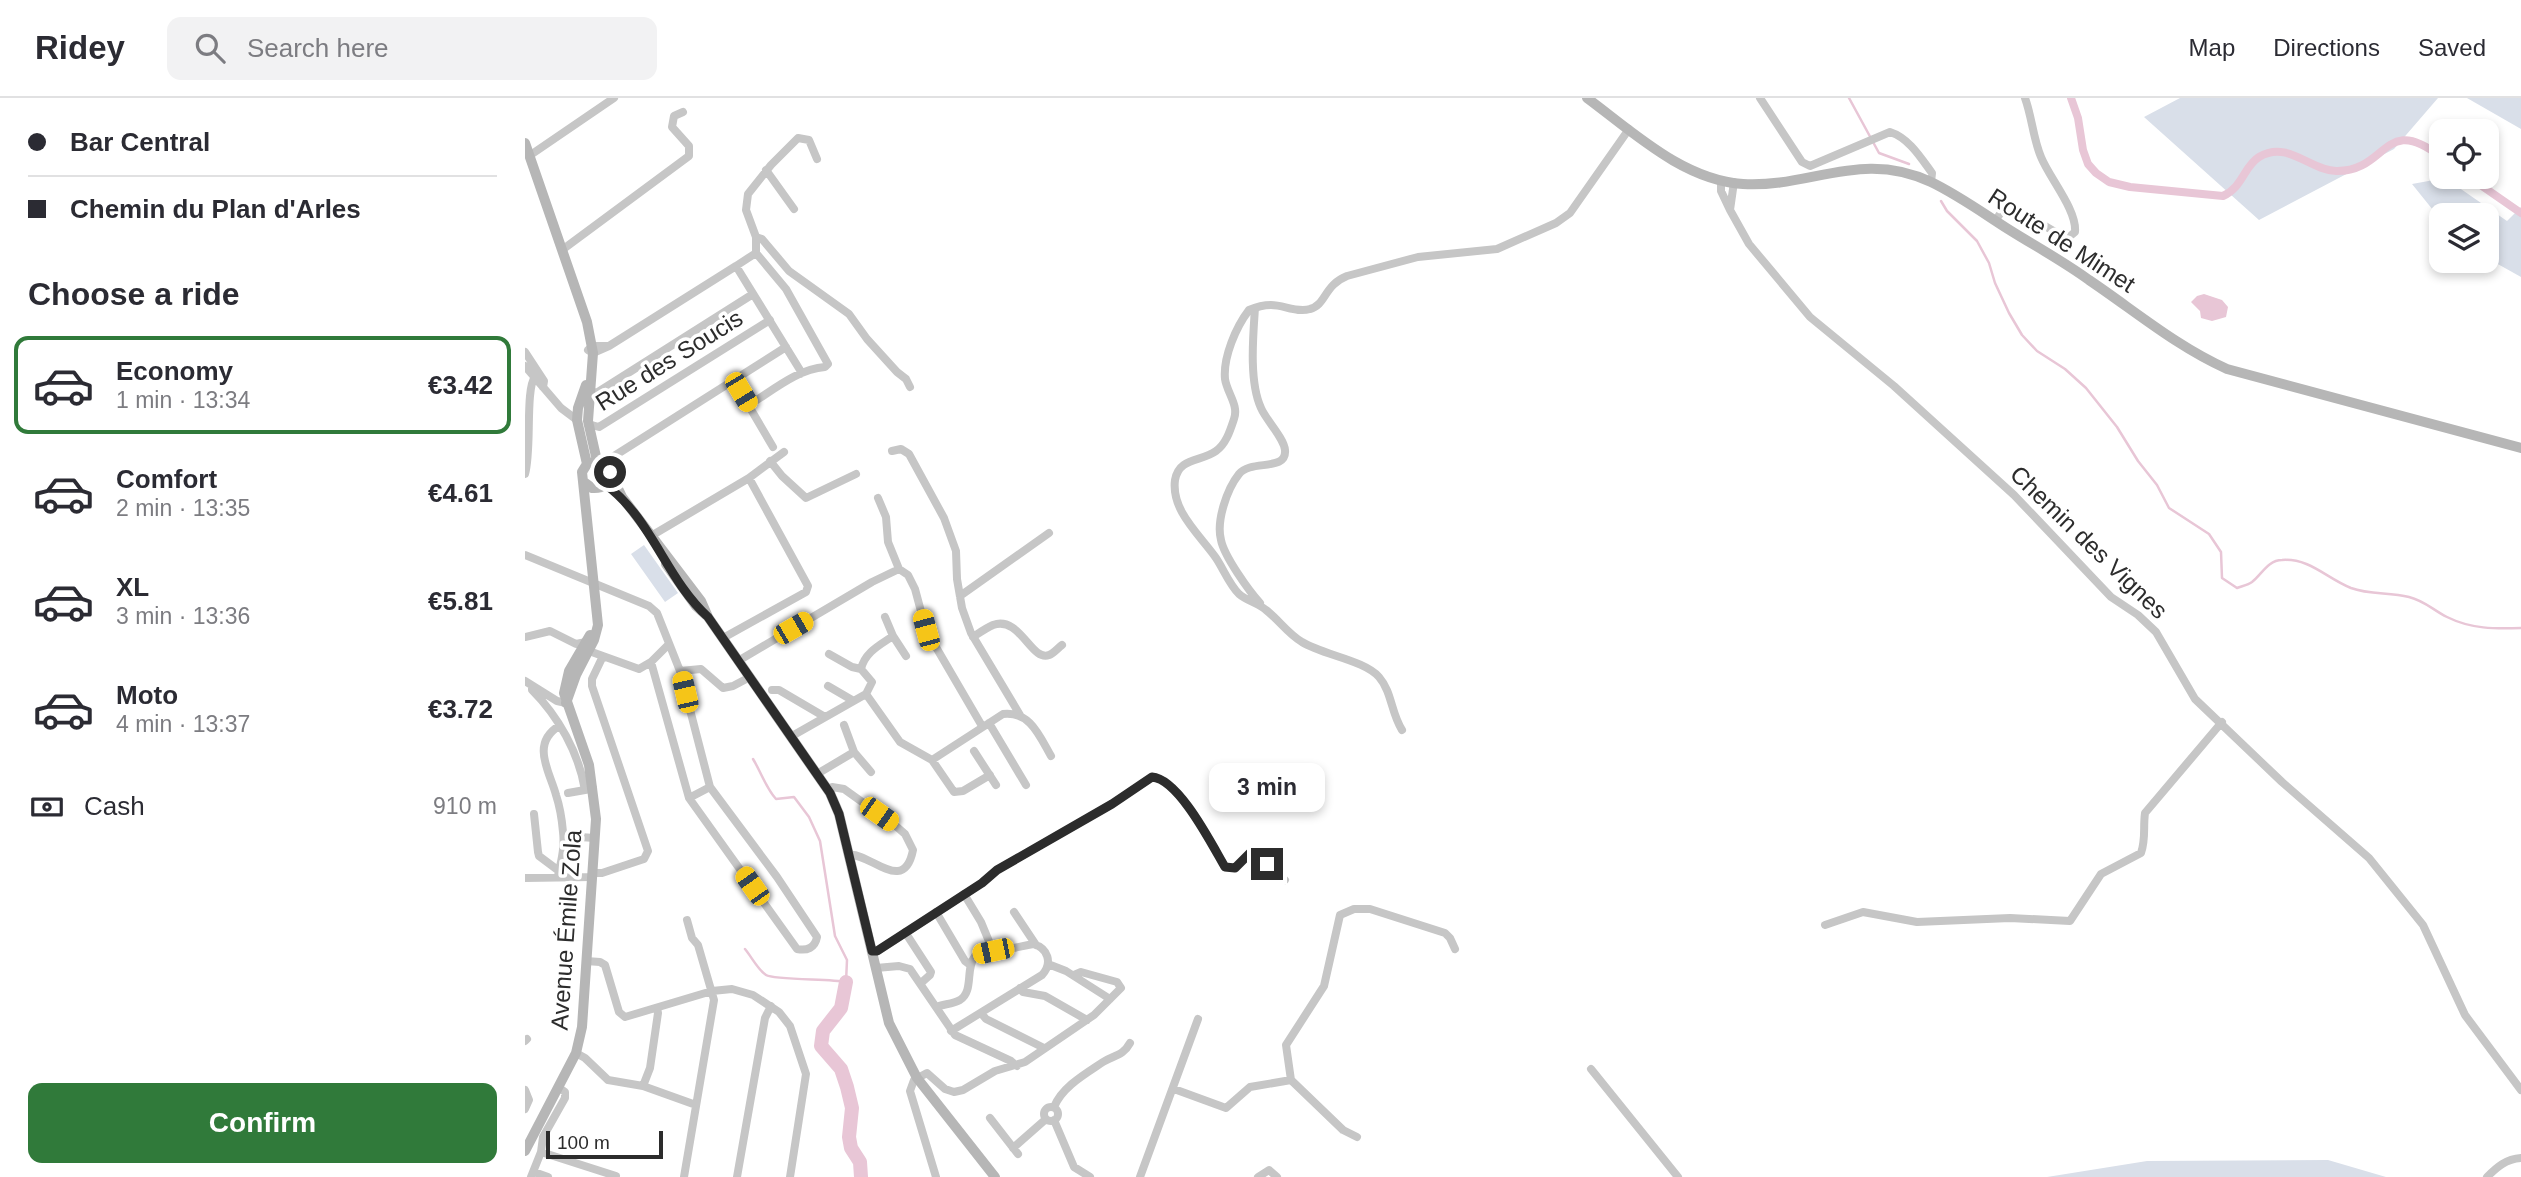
<!DOCTYPE html>
<html lang="en">
<head>
<meta charset="utf-8">
<style>
  :root { --surface:#fff; --page:#f2f2f3; --text:#2b2b33; --muted:#7c7c81; --line:#e1e1e2; --accent:#307a3a }
  body { margin:0; font-family:Helvetica,sans-serif; background:var(--page); color:var(--text); height:100vh; display:flex; flex-direction:column; font-size:26px; white-space:nowrap }
  * { box-sizing:border-box; margin:0 }
  p { font-size:23px; color:var(--muted) }
  .icon { flex:none; width:38px; height:38px; fill:none; stroke:currentColor; stroke-width:2; stroke-linecap:round; stroke-linejoin:round }
  .map { position:relative; flex:1; overflow:hidden }
  .sheet { display:flex; flex-direction:column; background:var(--surface); width:525px }
  .sheet>* { flex:none }
  .top-card { display:grid; align-content:center; height:154px; padding:0 28px; background:var(--surface) }
  .buttons { position:absolute; left:1904px; top:21px; display:grid; gap:14px }
  .buttons a { display:grid; place-items:center; width:70px; height:70px; border-radius:14px; background:var(--surface); box-shadow:0 4px 10px #0003; font-size:35px }
  .scale { position:absolute; left:21px; bottom:18px; width:117px; box-sizing:border-box; padding-left:7px; border:4px solid #2c2c2c; border-top:0; font-size:19px; line-height:24px; white-space:nowrap; color:#2c2c2c; -webkit-text-stroke:5px #fff; paint-order:stroke }
  .end { position:absolute; width:32px; height:32px; margin:-16px; border:9px solid #2c2c2c; background:#fff; box-shadow:0 0 0 4px #fff }
  .from { border-radius:50% }
  .bubble { position:absolute; height:49px; border-radius:14px; background:var(--surface); box-shadow:0 4px 10px #0003; font-size:23px; font-weight:800; line-height:49px; text-align:center }
  .car { position:absolute; width:21px; height:42px; margin:-21px -10px; border-radius:9px; box-shadow:0 0 5px 2px #0007; background:linear-gradient(#f5c518 24%,#345 0 40%,#f5c518 0 76%,#345 0 86%,#f5c518 0) }
  .top-card b { display:flex; align-items:center; gap:24px; height:66px; font-size:26px }
  .top-card b+b { border-top:2px solid var(--line) }
  .top-card i { width:18px; height:18px; background:var(--text) }
  ul { padding:0; list-style:none }
  li { display:flex; align-items:center; gap:21px; height:98px; margin:0 14px 10px; padding:0 14px; border:4px solid transparent; border-radius:14px }
  li div { flex:1 }
  li b { display:block; font-size:26px }
  li em { font-style:normal; font-weight:800 }
  li.current { border-color:var(--accent) }
  li>.icon { width:63px; height:63px; stroke-width:1.5 }
  h2 { padding:0 28px; font-size:32px; line-height:84px }
  .pay { display:flex; align-items:center; gap:18px; height:77px; padding:0 28px; font-size:26px }
  .pay p { margin-inline-start:auto }
  .action { display:flex; gap:14px; margin-top:auto; padding:14px 28px }
  .action a { flex:1; height:80px; border-radius:14px; background:var(--accent); color:#fff; font-size:28px; font-weight:800; line-height:80px; text-align:center }
  header { display:flex; align-items:center; gap:42px; box-sizing:border-box; height:98px; padding:0 35px; background:var(--surface); border-bottom:2px solid var(--line) }
  header strong { font-size:33px }
  nav { display:flex; gap:38px; margin-inline-start:auto; font-size:24px }
  .search { width:490px; height:63px; background:var(--page); display:flex; align-items:center; gap:18px; box-sizing:border-box; padding:0 24px; border-radius:14px; color:var(--muted); font-size:26px }
  main { display:flex; flex:1; min-height:0 }
  .map>svg:first-child { display:block }
  .green { fill:#d9dfe9 }
  .water { fill:#e8c6d6 }
  .lines { fill:none; stroke-linecap:round; stroke-linejoin:round }
  .stream { stroke:#e8c6d6; stroke-width:2.5 }
  .canal { stroke:#e8c6d6; stroke-width:8 }
  .river { stroke:#e8c6d6; stroke-width:14 }
  .street { stroke:#c6c6c6; stroke-width:8 }
  .secondary { stroke:#b6b6b6; stroke-width:10 }
  .route { stroke:#2c2c2c; stroke-width:9 }
  .labels { text-anchor:middle; dominant-baseline:central; stroke-width:7; stroke-linejoin:round; paint-order:stroke }
  .street-label { font-size:24px; fill:#2c2c2c; stroke:#fff }
</style>
</head>
<body>
<header>
<strong>Ridey</strong>
<div class="search"><svg class="icon" aria-label="search" viewBox="0 0 24 24"><circle cx="10" cy="10" r="6"/><path d="M15 15l6 6"/></svg>Search here</div>
<nav><a>Map</a><a>Directions</a><a>Saved</a></nav>
</header>
<main>
<section class="sheet">
<div class="top-card">
<b><i class="from"></i>Bar Central</b>
<b><i></i>Chemin du Plan d'Arles</b>
</div>
<h2>Choose a ride</h2>
<ul>
<li class="current"><svg class="icon" aria-label="car" viewBox="0 0 24 24"><path d="M5 17H2v-5l4-1 3-4h7l3 4 3 1v5h-3M9 17h6M6 11h13"/><circle cx="7" cy="17" r="2"/><circle cx="17" cy="17" r="2"/></svg><div><b>Economy</b><p>1 min · 13:34</p></div><em>€3.42</em></li>
<li><svg class="icon" aria-label="car" viewBox="0 0 24 24"><path d="M5 17H2v-5l4-1 3-4h7l3 4 3 1v5h-3M9 17h6M6 11h13"/><circle cx="7" cy="17" r="2"/><circle cx="17" cy="17" r="2"/></svg><div><b>Comfort</b><p>2 min · 13:35</p></div><em>€4.61</em></li>
<li><svg class="icon" aria-label="car" viewBox="0 0 24 24"><path d="M5 17H2v-5l4-1 3-4h7l3 4 3 1v5h-3M9 17h6M6 11h13"/><circle cx="7" cy="17" r="2"/><circle cx="17" cy="17" r="2"/></svg><div><b>XL</b><p>3 min · 13:36</p></div><em>€5.81</em></li>
<li><svg class="icon" aria-label="car" viewBox="0 0 24 24"><path d="M5 17H2v-5l4-1 3-4h7l3 4 3 1v5h-3M9 17h6M6 11h13"/><circle cx="7" cy="17" r="2"/><circle cx="17" cy="17" r="2"/></svg><div><b>Moto</b><p>4 min · 13:37</p></div><em>€3.72</em></li>
</ul>
<div class="pay"><svg class="icon" aria-label="cash" viewBox="0 0 24 24"><path d="M3 7h18v10H3z"/><circle cx="12" cy="12" r="2"/></svg>Cash<p>910 m</p></div>
<div class="action"><a>Confirm</a></div>
</section>
<div class="map">
<svg width="1996" height="1079" viewBox="0 0 1996 1079">
  <rect width="100%" height="100%" fill="#fff"/>
  <path class="green" d="M1655,0H1913L1869,51L1734,122L1619,19Z
    M1942,0H1996V31Z
    M1920,80L1982,123L1996,109V179L1962,160V117H1916V122L1887,86Z
    M119,447L153,495L140,504L106,456Z
    M1803,1062L1861,1079H1522L1622,1063Z"/>
  <path class="water" d="M1679,196L1697,202L1703,209L1701,219L1687,223L1676,220L1675,213L1666,204L1672,198Z"/>
  <g class="lines">
    <path class="stream" d="M1324,0L1354,55L1384,66
      M1416,103L1422,113L1452,143L1464,165L1470,185L1484,215L1497,237L1512,253L1540,271L1561,290L1592,329L1613,363L1632,387L1644,410L1684,436L1696,454L1697,480L1712,490C1717,488 1723,487 1727,484C1737,476 1743,462 1757,462C1785,460 1801,480 1826,490C1845,497 1864,494 1884,499C1900,503 1908,512 1922,519C1946,531 1970,531 1996,530
      M220,851C226,858 233,872 241,877C249,882 305,881 321,884L322,862L310,838L295,743L284,719L269,699L251,701C241,690 236,674 228,661"/>
    <path class="canal" d="M1546,0L1553,20L1558,52L1563,66L1571,75L1584,84L1605,89L1698,98C1718,89 1719,68 1734,59C1763,42 1784,72 1811,73C1863,74 1858,14 1916,59
      M1944,79L1996,115"/>
    <path class="river" d="M321,884L316,910L298,933L296,948L316,971L322,989L327,1010L324,1039L326,1050L335,1064L336,1079"/>
    <path class="street" d="M1235,0L1277,64L1285,68L1365,34C1384,40 1396,60 1407,75L1406,84
      M4,58L89,0
      M241,72L269,111
      M1196,82V93L1205,112L1209,84
      M1205,112L1224,146L1285,219L1369,288L1489,397L1586,499L1613,517L1631,534L1670,601L1757,684L1844,760L1898,827L1940,917L1996,992
      M1470,123L1477,113L1491,111L1537,138L1544,139L1550,134C1552,112 1525,81 1516,59C1508,40 1507,19 1500,0
      M231,139L237,141L264,173L324,216L342,241L372,274L381,281L385,289
      M37,152L164,58V48L147,29L149,18L158,14
      M211,168L231,155V139L221,112L223,96L246,67L273,40L284,42L292,61
      M730,210C728,239 724,284 736,310C741,322 759,340 760,352C762,374 726,361 714,376C702,391 691,423 696,442C699,458 724,493 735,505
      M67,248H84L68,255L63,252Z
      M84,248L211,168L275,272V276
      M0,254L19,283L18,289
      M0,268L36,310L52,322
      M208,281L248,349
      M65,295L73,294L228,196
      M224,307C247,293 272,271 300,269L303,266L261,191L231,155
      M63,326L74,329L245,222
      M367,353L376,351L384,356L419,420L431,453L432,481L437,510L446,535L495,617
      M245,363L257,378L281,400L331,376
      M81,367L86,360L261,249
      M0,376C7,353 0,291 10,279
      M224,380L259,354
      M353,400L361,419L363,444L374,471
      M126,438L224,380L283,488L281,494L198,540
      M0,457L124,508L132,515L155,573L185,689L252,779L292,839C290,850 282,853 272,851L164,700L126,564
      M435,498L524,435
      M368,538L381,558
      M0,539L25,533L51,546L61,544
      M448,539C454,535 461,530 468,527C495,517 506,564 524,557C528,556 533,550 537,547
      M64,553L114,571L126,564L143,547
      M304,556L327,569L336,571
      M213,563L347,484L374,471L383,477L390,491L401,532L457,628
      M155,573L176,571L198,590L208,588L225,579
      M0,583L32,603L41,605
      M7,588V592C33,618 54,655 60,692L68,690
      M303,588L327,602
      M247,592H254L300,619
      M341,596L347,584L336,571C340,554 355,547 368,538L360,519
      M464,625L501,687
      M319,627L329,654L346,674
      M877,632C866,615 867,594 854,579C839,562 798,557 777,544C763,536 754,522 741,512C733,505 722,503 714,496C704,486 699,472 691,460C675,437 646,413 650,382C654,359 676,364 691,353C701,346 705,333 709,321C714,307 702,295 700,281C698,259 711,229 724,212C731,209 739,207 746,207C759,207 772,215 785,211C801,207 799,187 822,178L893,159L972,151L1031,125L1045,115L1104,31
      M267,638L341,596L375,644L407,662L478,616C505,613 514,637 526,658
      M449,653L471,687
      M407,662L429,694L438,693L465,677
      M292,676L329,654
      M303,691L307,689L319,691L372,729L380,736L388,752C379,798 345,754 324,757
      M43,695L60,692
      M164,700L185,689
      M9,716L13,754L14,758L34,773
      M39,738L70,740
      M67,775H77L119,761L123,753L67,588V581L78,558
      M33,778C36,764 40,749 38,734C37,722 35,709 31,697C25,674 5,646 34,628
      M0,780L67,779
      M439,796L456,824L468,853
      M411,814L440,863L444,866
      M489,814L511,847
      M1300,827L1338,814L1392,824L1485,820L1545,823L1576,776L1616,755C1621,741 1618,729 1620,715L1697,624
      M380,834L406,874L405,877L396,885
      M347,853H353L457,785L472,772L587,706L627,679C654,681 687,747 700,769L710,770L726,754L760,782
      M61,863L75,864L80,867L94,914L100,919L187,893L207,891L228,897L254,914L265,928L281,976L265,1079
      M523,866L541,873L585,901
      M351,870L374,868L385,871L430,937L486,963L492,968
      M495,890L498,894L520,898L562,922
      M411,909C419,906 428,906 435,902C449,893 440,871 450,858L508,846C523,850 528,865 517,877L426,933
      M456,915L461,921L519,950
      M0,943L2,941
      M51,955L60,960L83,982L118,988L171,1007
      M1066,971L1153,1079
      M766,982L761,947L799,888L815,817L829,811H845L920,835L925,840L930,851
      M118,988L125,970L133,915L132,910
      M649,991L701,1010L725,989L766,982L818,1032L832,1039
      M0,992L4,1002L0,1011
      M519 1016a7 7 0 1 1 14 0a7 7 0 1 1-14 0Z
      M529,1009C537,989 560,976 578,964C589,957 598,958 605,945
      M465,1020L493,1056
      M529,1022L549,1069L565,1079
      M488,1050L521,1021
      M16,1054L91,1078
      M9,1074L23,1079
      M6,1079L16,1054L18,1039L40,1000V994L33,989
      M159,1079L189,902L173,847L167,840L162,822
      M212,1079L240,920L246,908
      M411,1079L385,993L389,982L402,975L420,991L429,994L438,992L470,973L500,964L569,917L596,890L592,884L556,874L549,877
      M615,1079L673,921
      M733,1079L744,1072L752,1079
      M1962,1079C1972,1069 1981,1061 1996,1060"/>
    <path class="secondary" d="M1062,0C1108,34 1158,82 1218,86C1285,90 1337,51 1406,84C1433,97 1458,115 1483,131C1510,148 1538,163 1564,182C1610,213 1651,248 1702,271L1996,350
      M0,45L62,224L68,255L63,323L72,363
      M61,287L53,310L52,322L62,366
      M59,384L67,390C78,391 85,385 85,374
      M141,466L171,508L181,517
      M41,605L51,577L69,542L73,527L57,374L62,366L72,363L83,370L97,399L176,503L183,519L305,695L314,716L364,925L392,980L470,1079
      M0,1053L51,955L57,929L71,721L64,667L39,595L44,573L65,537"/>
  </g>
  <g class="lines">
    <path class="route" d="M85,374L81,387C127,421 141,481 183,519L305,695L314,716L347,853H352L457,785L472,772L587,706L627,679C654,681 687,747 700,769L710,770L726,754L742,766"/>
  </g>
  <g class="labels">
    <g class="street-label">
      <text transform="translate(1537 142) rotate(33)">Route de Mimet</text>
      <text transform="translate(144 262) rotate(-32)">Rue des Soucis</text>
      <text transform="translate(1564 444) rotate(44)">Chemin des Vignes</text>
      <text transform="translate(41 832) rotate(-86)">Avenue Émile Zola</text>
    </g>
  </g>
</svg>
<div class="buttons">
<a><svg class="icon" aria-label="locate" viewBox="0 0 24 24"><circle cx="12" cy="12" r="6"/><path d="M12 2v4M12 18v4M2 12h4M18 12h4"/></svg></a>
<a><svg class="icon" aria-label="layers" viewBox="0 0 24 24"><path d="M12 4l9 5-9 5-9-5zM3 14l9 5 9-5"/></svg></a>
</div>
<div class="scale">100 m</div>
<i class="end from" style="left:85px;top:374px"></i>
<i class="end" style="left:742px;top:766px"></i>
<div class="bubble" style="left:684px;top:665px;width:116px">3 min</div>
<i class="car" style="left:216px;top:294px;rotate:149deg"></i>
<i class="car" style="left:268px;top:530px;rotate:60deg"></i>
<i class="car" style="left:401px;top:532px;rotate:345deg"></i>
<i class="car" style="left:160px;top:594px;rotate:347deg"></i>
<i class="car" style="left:354px;top:716px;rotate:125deg"></i>
<i class="car" style="left:227px;top:788px;rotate:325deg"></i>
<i class="car" style="left:468px;top:853px;rotate:258deg"></i>
</div>
</main>
</body>
</html>
